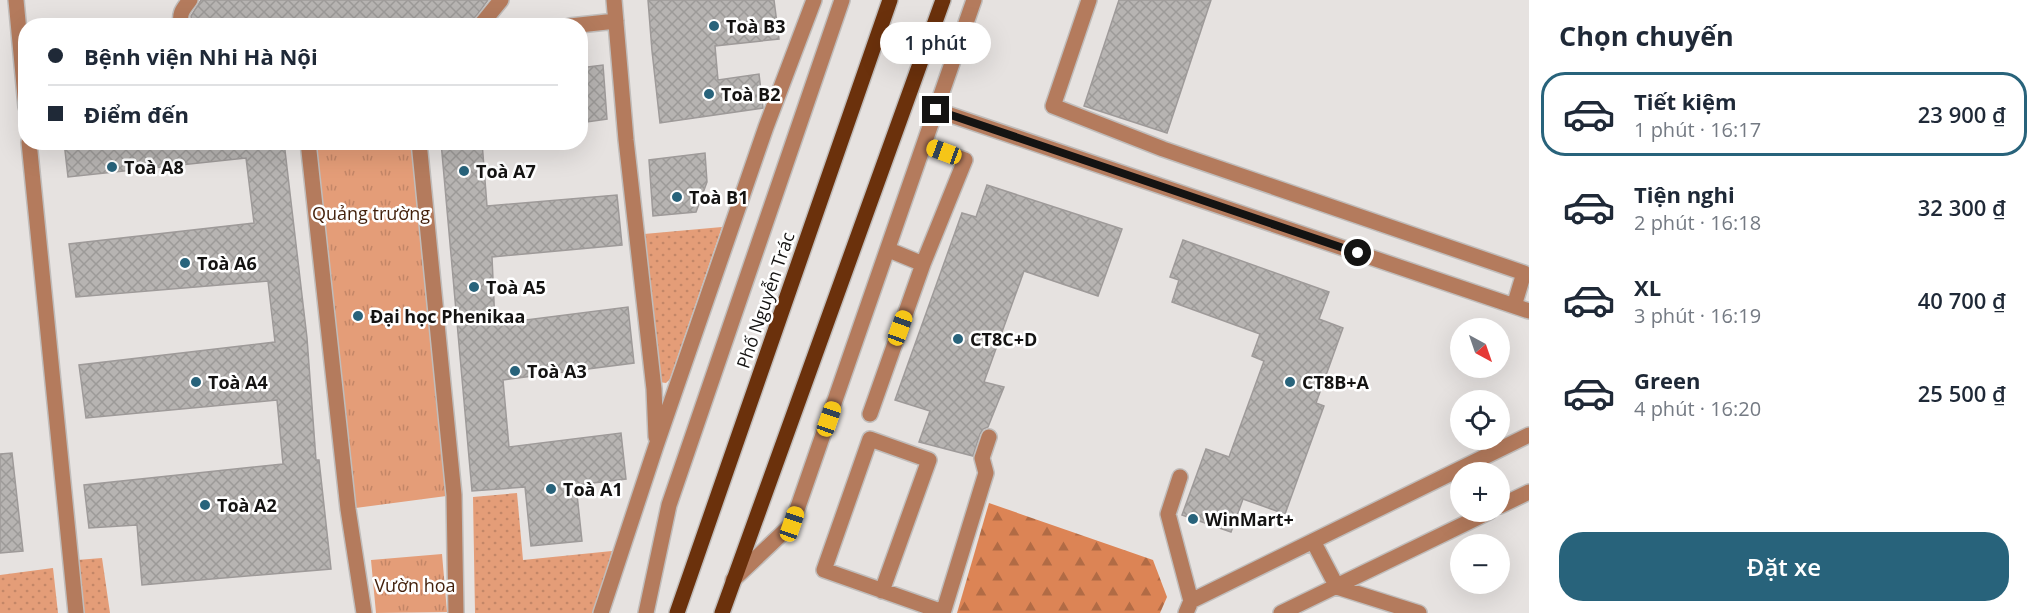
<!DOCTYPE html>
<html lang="vi">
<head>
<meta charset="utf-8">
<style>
  :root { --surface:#fff; --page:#f6f6f7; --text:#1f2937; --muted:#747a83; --line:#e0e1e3; --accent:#28637b }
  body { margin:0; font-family:"Open Sans",sans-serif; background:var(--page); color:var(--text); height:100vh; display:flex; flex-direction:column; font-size:22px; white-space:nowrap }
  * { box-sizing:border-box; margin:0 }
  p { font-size:20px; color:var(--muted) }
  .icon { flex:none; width:33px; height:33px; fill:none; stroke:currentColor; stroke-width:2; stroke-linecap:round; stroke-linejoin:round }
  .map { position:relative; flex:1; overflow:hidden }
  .side { display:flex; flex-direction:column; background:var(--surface); width:510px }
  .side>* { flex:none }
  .banner { position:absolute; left:18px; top:18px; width:570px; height:132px; border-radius:24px; box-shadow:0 6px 24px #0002; display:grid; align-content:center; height:132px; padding:0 30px; background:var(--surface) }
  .needle { width:39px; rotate:140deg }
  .tools { position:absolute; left:1450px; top:318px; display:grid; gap:12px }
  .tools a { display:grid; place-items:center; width:60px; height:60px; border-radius:50%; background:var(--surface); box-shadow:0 6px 24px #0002; font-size:30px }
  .end { position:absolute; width:27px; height:27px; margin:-14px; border:8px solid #141312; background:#fff; box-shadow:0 0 0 3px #fff }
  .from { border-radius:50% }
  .bubble { position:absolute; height:42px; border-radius:21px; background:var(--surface); box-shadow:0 6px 24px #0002; font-size:20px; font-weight:600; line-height:42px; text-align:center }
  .car { position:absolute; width:18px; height:36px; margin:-18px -9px; border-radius:8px; box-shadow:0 0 4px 2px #0007; background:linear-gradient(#f5c518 24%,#345 0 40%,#f5c518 0 76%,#345 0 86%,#f5c518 0) }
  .banner b { display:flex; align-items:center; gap:21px; height:57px; font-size:22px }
  .banner b+b { border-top:2px solid var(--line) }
  .banner i { width:15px; height:15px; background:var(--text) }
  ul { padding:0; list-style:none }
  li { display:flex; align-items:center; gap:18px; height:84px; margin:0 12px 9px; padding:0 18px; border:3px solid transparent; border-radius:24px }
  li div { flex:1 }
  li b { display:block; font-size:22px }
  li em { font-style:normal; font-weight:600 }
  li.on { border-color:var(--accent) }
  li>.icon { width:54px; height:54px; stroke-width:1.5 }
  h2 { padding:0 30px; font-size:27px; line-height:72px }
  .action { display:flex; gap:12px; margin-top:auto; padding:12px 30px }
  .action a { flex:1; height:69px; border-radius:24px; background:var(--accent); color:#fff; font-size:24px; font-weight:600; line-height:69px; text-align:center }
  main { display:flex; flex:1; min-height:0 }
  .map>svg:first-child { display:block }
  .grass { fill:url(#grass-dots) }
  .forest { fill:url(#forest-firs) }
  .park { fill:url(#park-tufts) }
  .building { fill:url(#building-cross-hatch); stroke:#9e9a99; stroke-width:1.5 }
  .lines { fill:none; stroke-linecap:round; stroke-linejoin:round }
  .minor-casing { stroke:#c0bdbb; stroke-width:18 }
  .major-casing { stroke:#c0bdbb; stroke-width:18 }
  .minor { stroke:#b47b5d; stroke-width:15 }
  .major { stroke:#6b310c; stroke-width:15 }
  .route { stroke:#141312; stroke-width:8 }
  .poi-dot { fill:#28637b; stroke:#fff; stroke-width:2 }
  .labels { text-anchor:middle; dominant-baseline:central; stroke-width:5; stroke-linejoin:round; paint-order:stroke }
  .poi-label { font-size:18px; font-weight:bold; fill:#141312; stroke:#fff; text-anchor:start }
  .park-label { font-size:18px; fill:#421f0a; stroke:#fff }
  .street-label { font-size:18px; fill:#141312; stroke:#fff }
</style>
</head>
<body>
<main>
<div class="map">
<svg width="1529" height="613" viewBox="0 0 1529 613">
  <defs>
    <pattern id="grass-dots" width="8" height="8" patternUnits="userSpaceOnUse" patternTransform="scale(1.5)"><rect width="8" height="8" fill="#e49d78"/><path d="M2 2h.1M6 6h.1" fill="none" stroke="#c38667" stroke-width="1.8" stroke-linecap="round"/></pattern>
    <pattern id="forest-firs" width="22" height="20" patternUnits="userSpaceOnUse" patternTransform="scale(1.5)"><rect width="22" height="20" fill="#dc8455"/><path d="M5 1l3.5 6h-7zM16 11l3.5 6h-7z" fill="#b16b45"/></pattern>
    <pattern id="park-tufts" width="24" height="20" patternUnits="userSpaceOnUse" patternTransform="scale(1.5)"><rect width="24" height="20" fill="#e49d78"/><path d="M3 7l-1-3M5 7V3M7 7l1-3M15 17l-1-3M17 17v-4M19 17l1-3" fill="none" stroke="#c38667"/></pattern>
    <pattern id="building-cross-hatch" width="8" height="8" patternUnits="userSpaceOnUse" patternTransform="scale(1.5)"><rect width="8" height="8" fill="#b7b4b2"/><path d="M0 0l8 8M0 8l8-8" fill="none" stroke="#9c9a98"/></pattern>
  </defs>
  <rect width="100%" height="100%" fill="#e6e2e0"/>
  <path class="grass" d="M722,227L670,379L666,383L659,382L644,234Z
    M517,493L523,560L612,551L594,613H475L473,497Z
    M102,558L110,613H83L77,560Z
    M53,568L58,613H0V575Z"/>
  <path class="forest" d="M989,503L1153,560L1167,597L1160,613H957Z"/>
  <path class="park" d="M308,143H419L454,495L348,509Z
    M442,554L447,612L376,613L371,560Z"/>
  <path class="building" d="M201,0H488L469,26H192L191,16Z
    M648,0H774L779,39L715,46L718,80L759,74L763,108L660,123L652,51Z
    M1119,0H1211L1167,133L1084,106Z
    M603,65L607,119L580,123V68Z
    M64,142H284L307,338L316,460H319L331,569L142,585L137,525L89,528L84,485L283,464L277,400L86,418L79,365L275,342L268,281L76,297L69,244L254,223L246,158L68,177Z
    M441,142H482L487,206L617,195L622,245L492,257L495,324L628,307L634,363L503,380L509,447L621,433L626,479L576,485L582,541L531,546L525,487L472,491Z
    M705,153L707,182L696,212L653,216L649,160Z
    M987,185L1122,229L1098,296L1024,271L984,382L1004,387L988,427L983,429L980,434L973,456L919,442L930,411L895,400L962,213L976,217Z
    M1183,240L1329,292L1319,319L1343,328L1316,403L1324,406L1285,514L1243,499L1231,532L1182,515L1206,449L1229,457L1264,361L1252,356L1260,334L1172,302L1179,280L1170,277Z
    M12,453L23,551L0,553V454Z"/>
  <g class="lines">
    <g class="minor-casing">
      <path id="minor" d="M16,0L26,107
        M614,0L626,140L654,389L656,437
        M1089,0L1053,106L1163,149L1524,273L1514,306
        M182,26C178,14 183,9 190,0
        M480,26L501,0
        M570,26L616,21
        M936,110L1529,311
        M29,142L76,613
        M308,142L348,509L364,613
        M419,142L454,495L456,613
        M889,250L923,264
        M870,414L923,264L965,160L924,145
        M1180,477L1168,514L1191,601L1186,613
        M1500,506L1529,492
        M1313,541L1337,587L1419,613
        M733,580L792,524L974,0
        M882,591L929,460L870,439L824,570L943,612
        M1191,601L1529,435
        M601,613L656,446L766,127L814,0
        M646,613L669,505L842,0
        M943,613L986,473L982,458L989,437
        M1281,613L1489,512"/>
    </g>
    <g class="major-casing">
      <path id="major" d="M677,613L890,0
        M722,613L943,0"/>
    </g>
    <use href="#minor" class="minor"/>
    <use href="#major" class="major"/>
  </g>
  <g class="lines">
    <path class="route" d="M936,110L1358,253"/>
  </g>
  <g class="poi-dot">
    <circle cx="714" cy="26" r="6"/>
    <circle cx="709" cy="94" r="6"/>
    <circle cx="112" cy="167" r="6"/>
    <circle cx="464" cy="171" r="6"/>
    <circle cx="677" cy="197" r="6"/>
    <circle cx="185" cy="263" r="6"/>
    <circle cx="474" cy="287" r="6"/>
    <circle cx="358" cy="316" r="6"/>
    <circle cx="958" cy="339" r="6"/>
    <circle cx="515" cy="371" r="6"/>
    <circle cx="196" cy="382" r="6"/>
    <circle cx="1290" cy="382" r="6"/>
    <circle cx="551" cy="489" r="6"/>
    <circle cx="205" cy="505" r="6"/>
    <circle cx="1193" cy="519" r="6"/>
  </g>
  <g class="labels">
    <g class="poi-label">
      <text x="726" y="26">Toà B3</text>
      <text x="721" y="94">Toà B2</text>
      <text x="124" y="167">Toà A8</text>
      <text x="476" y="171">Toà A7</text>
      <text x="689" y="197">Toà B1</text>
      <text x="197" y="263">Toà A6</text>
      <text x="486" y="287">Toà A5</text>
      <text x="370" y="316">Đại học Phenikaa</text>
      <text x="970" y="339">CT8C+D</text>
      <text x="527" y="371">Toà A3</text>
      <text x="208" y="382">Toà A4</text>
      <text x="1302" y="382">CT8B+A</text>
      <text x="563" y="489">Toà A1</text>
      <text x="217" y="505">Toà A2</text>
      <text x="1205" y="519">WinMart+</text>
    </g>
    <g class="park-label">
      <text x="371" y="213">Quảng trường</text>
      <text x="415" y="585">Vườn hoa</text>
    </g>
    <g class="street-label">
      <text transform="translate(765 300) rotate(-71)">Phố Nguyễn Trác</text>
    </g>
  </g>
</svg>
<div class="tools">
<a><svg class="needle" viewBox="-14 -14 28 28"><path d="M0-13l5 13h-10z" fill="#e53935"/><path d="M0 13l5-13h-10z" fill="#747a83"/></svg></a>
<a><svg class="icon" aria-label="locate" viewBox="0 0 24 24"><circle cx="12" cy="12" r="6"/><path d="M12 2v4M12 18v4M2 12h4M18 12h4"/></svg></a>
<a>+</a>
<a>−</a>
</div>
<i class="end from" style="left:1358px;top:253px"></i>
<i class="end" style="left:936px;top:110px"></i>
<div class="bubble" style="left:880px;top:22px;width:111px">1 phút</div>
<i class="car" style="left:944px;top:152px;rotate:290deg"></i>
<i class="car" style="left:900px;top:328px;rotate:20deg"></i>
<i class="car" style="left:829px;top:419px;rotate:19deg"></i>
<i class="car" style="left:792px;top:524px;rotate:19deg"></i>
<div class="banner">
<b><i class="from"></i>Bệnh viện Nhi Hà Nội</b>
<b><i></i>Điểm đến</b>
</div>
</div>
<section class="side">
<h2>Chọn chuyến</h2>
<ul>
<li class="on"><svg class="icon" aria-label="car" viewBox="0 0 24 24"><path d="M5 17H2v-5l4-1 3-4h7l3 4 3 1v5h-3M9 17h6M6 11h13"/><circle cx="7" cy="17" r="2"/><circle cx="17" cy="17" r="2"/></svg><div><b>Tiết kiệm</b><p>1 phút · 16:17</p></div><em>23 900 ₫</em></li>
<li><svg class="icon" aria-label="car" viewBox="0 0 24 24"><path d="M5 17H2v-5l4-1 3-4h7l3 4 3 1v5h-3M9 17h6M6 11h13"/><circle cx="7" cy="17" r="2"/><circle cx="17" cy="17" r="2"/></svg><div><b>Tiện nghi</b><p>2 phút · 16:18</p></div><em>32 300 ₫</em></li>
<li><svg class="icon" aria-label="car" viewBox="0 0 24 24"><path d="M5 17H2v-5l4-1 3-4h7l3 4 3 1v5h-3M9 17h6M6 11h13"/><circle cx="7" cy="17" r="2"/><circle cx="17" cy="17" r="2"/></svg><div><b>XL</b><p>3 phút · 16:19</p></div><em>40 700 ₫</em></li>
<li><svg class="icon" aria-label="car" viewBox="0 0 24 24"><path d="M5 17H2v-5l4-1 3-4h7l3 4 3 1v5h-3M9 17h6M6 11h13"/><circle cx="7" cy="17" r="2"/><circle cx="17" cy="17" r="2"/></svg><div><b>Green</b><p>4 phút · 16:20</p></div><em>25 500 ₫</em></li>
</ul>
<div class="action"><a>Đặt xe</a></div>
</section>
</main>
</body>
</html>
